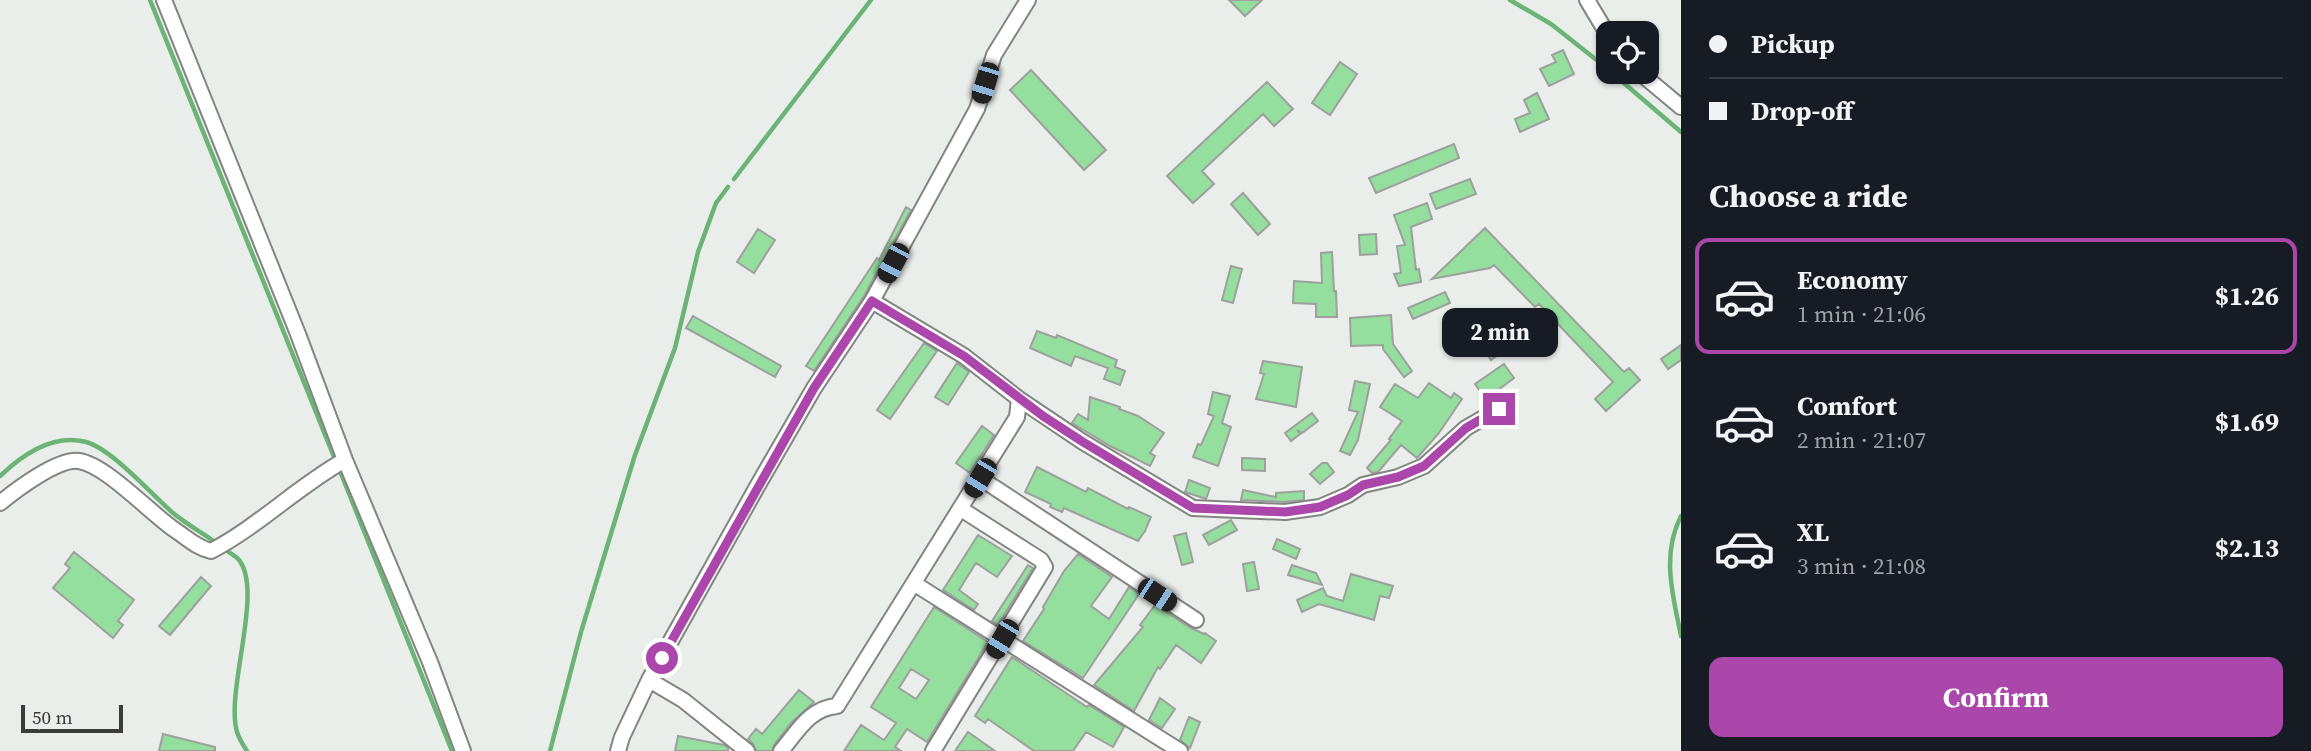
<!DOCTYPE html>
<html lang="en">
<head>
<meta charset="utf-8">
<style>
  :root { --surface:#171b24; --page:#20242c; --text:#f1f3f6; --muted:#9ea1a6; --line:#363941; --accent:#ab46ab }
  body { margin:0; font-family:"Source Serif 4",serif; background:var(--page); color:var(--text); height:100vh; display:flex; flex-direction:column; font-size:26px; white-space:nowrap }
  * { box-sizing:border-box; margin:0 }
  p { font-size:23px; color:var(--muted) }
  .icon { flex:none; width:38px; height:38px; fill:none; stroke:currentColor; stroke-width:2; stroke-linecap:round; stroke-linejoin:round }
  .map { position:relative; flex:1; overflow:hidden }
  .sheet { display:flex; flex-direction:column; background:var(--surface); width:630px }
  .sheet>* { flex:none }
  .hud { display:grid; align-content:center; height:154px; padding:0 28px; background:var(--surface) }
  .tools { position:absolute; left:1596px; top:21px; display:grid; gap:14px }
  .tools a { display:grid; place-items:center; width:63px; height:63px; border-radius:14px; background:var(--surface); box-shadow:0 2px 5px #0004; font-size:35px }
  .scale { position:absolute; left:21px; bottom:18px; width:102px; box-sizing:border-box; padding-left:7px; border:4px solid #3a3b3a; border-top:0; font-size:19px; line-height:24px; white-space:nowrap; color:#3a3b3a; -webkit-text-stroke:5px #eaeeeb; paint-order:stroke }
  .end { position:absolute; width:32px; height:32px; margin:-16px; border:9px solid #ab46ab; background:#fff; box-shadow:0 0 0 4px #fff }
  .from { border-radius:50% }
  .bubble { position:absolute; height:49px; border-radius:14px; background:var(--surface); box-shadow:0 2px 5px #0004; font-size:23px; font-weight:700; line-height:49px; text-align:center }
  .car { position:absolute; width:21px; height:42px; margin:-21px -10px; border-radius:9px; box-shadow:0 0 5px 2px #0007; background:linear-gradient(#222 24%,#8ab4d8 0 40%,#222 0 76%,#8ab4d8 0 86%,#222 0) }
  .hud b { display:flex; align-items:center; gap:24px; height:66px; font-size:26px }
  .hud b+b { border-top:2px solid var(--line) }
  .hud i { width:18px; height:18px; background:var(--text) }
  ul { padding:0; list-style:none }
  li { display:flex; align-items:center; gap:21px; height:116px; margin:0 14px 10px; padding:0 14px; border:4px solid transparent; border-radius:14px }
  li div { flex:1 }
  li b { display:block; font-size:26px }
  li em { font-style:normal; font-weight:700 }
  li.selected { border-color:var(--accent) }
  li>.icon { width:63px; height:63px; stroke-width:1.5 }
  h2 { padding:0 28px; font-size:32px; line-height:84px }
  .cta { display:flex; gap:14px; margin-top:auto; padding:14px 28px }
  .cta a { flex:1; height:80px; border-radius:14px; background:var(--accent); color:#fff; font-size:28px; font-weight:700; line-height:80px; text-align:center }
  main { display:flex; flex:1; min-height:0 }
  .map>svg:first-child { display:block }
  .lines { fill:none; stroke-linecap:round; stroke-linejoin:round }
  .stream { stroke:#6bb476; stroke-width:4.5 }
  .building { fill:#94de9e; stroke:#9da09d; stroke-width:2; fill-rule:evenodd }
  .minor-casing { stroke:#828582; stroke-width:18 }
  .minor { stroke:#fff; stroke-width:14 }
  .route { stroke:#ab46ab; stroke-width:9 }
</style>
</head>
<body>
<main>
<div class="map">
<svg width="1681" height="751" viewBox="0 0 1681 751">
  <rect width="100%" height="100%" fill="#eaeeeb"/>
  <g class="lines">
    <path class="stream" d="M150,0L334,457
      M1510,0L1551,24L1608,69
      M1611,72L1681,132
      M734,179L871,0
      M340,471L452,751
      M0,476C23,454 53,433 86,442C112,449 151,494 173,513C185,523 199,531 212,540
      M1681,516C1661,555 1673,596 1681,636
      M226,550C230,553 236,556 239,560C264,591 225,692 237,732C239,738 243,745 247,751
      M550,751L581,632L635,455L675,348L698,252L716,203L728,187"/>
  </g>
  <path class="building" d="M1229,0H1262L1245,16Z
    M1563,50L1574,74L1549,86L1540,69L1556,62L1552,55Z
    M1340,62L1357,74L1330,115L1312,103Z
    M1031,70L1106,150L1084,170L1010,90Z
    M1267,82L1293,109L1274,126L1263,114L1202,171L1214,184L1193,203L1167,176Z
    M1537,93L1549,119L1520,132L1515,119L1530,113L1524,100Z
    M1454,144L1459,158L1376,193L1369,178Z
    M1470,179L1476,194L1436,209L1430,194Z
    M1243,193L1270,224L1258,235L1231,204Z
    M1427,203L1432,219L1411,227L1416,270L1419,269L1421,282L1399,286L1394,274L1401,273L1397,246L1405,245L1394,215Z
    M906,207L911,210L864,296L814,371L806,366L877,258L879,260Z
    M1485,228L1624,372L1629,368L1640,380L1606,411L1595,399L1613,382L1539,304L1535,307L1494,265L1490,268L1432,279Z
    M758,229L775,240L754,273L737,262Z
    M1376,234L1377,254L1360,255L1359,235Z
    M1332,252L1334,291H1336L1337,317H1316V304L1293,303L1294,281L1322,283L1321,253Z
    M1231,266L1242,269L1233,303L1222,300Z
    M1445,292L1450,303L1413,319L1408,308Z
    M1391,315L1393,344L1412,371L1404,377L1383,349V345L1351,346L1350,318Z
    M693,316L781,366L775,377L686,328Z
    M1475,319L1502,352L1491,360L1469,328Z
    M1037,331L1056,338L1057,335L1117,360L1115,367L1125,371L1120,385L1104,379L1108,368L1075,356L1071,366L1030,348Z
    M924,343L937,351L890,419L877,410Z
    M1681,345V360L1668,369L1661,359Z
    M1263,361L1302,367L1296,407L1256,399L1264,374L1260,373Z
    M957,363L969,372L948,405L935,397Z
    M1504,364L1514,378L1486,399L1475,384Z
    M1355,381L1370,384L1358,440L1350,455L1340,451L1358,412L1349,410Z
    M1429,383L1451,398L1454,393L1462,399L1439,433L1417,458L1401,445L1378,472L1372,473L1367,468L1391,440L1389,439L1402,421L1380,407L1395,384L1418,398Z
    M1213,392L1230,396L1222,423L1231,427L1218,466L1193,457L1198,444L1201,445L1214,416L1208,414Z
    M1090,397L1120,407L1119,409L1138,416L1164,433L1150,453L1155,456L1150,466L1110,446L1072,423L1078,414L1088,420Z
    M1312,413L1318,421L1302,433L1297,430L1300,434L1291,441L1285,433Z
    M982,426L994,435L970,473L956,463Z
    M1242,458L1265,459V471L1242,470Z
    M1322,463H1327L1334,472L1320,484L1310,474Z
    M1037,467L1086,492L1088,488L1128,509L1129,507L1151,517L1145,531L1138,541L1064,508L1062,512L1050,507L1051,504L1025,492Z
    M1189,480L1210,488L1206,499L1185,492Z
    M1243,490L1276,497V493L1304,491V500L1285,502L1241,500Z
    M1231,520L1237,530L1209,545L1203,535Z
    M1186,533L1193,562L1182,565L1174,536Z
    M978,535L1012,556L997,577L976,563L959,590L978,604L974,610L943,590Z
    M1277,539L1300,549L1296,559L1273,549Z
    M74,552L134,600L118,621L123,625L113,638L53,588L70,568L65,564Z
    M1078,554L1112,577L1091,606L1109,619L1129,587L1139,594L1083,678L1023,641L1044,609L1043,607L1064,571Z
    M1254,562L1259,589L1247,591L1243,564Z
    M1028,565L1033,568L998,625L992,621Z
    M1292,565L1316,573L1322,585L1288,575Z
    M1351,574L1393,586L1389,598L1380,596L1374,620L1319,604L1302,612L1297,600L1323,588L1327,596L1343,601Z
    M201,577L211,586L170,635L159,626Z
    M1155,605L1191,628L1204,634L1205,633L1216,641L1201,663L1176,645L1160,669L1158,667L1134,711L1094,685L1143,627L1140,625Z
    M934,607L988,642L927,742L907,729L895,747L901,751H844L861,725L884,740L896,723L871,707ZM911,669L929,680L916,699L899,688Z
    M1012,657L1087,707L1089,705L1124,727L1113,747L1086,732L1073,751H1034L988,719L985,723L975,716Z
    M799,690L814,702L792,722L774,745L772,751H756L753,744L748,739L756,729L762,734Z
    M1160,698L1175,709L1162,728L1149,720Z
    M1189,717L1200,722L1190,748L1180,740Z
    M968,732L978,739L995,751H955Z
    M163,734L215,747V751H159Z
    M678,736L724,745L728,748V751H675Z"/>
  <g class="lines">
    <g class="minor-casing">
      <path id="minor" d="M164,0L298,334L345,460L430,662L463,751
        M1587,0L1608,35
        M1639,72L1681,107
        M872,301L964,356L1019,399L1083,442L1193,508L1285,512L1320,507L1348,495L1363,485L1398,477L1424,466L1466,428L1499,409
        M980,478L1196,620
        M0,503C16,490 58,458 79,461C106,465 150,513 175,530C187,538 197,548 211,551C259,526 298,486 345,460
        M915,584L1180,751
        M649,680L683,700L747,751
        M618,751L622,737L649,680L758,485L814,388L872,301L977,109L994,55L1028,0
        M781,751C798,731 810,708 837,706L1017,417L1019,399
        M933,751L1045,567L1041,560L961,509"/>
    </g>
    <use href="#minor" class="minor"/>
  </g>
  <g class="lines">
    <path class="route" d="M662,658L814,388L872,301L964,356L1043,416L1083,442L1193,508L1285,512L1320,507L1348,495L1363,485L1398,477L1424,466L1466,428L1499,409"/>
  </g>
</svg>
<div class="tools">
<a><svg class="icon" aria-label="locate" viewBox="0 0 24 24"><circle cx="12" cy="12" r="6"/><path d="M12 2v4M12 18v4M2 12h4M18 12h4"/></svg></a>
</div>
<div class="scale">50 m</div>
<i class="end from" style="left:662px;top:658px"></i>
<i class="end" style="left:1499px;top:409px"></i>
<div class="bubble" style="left:1442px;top:308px;width:116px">2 min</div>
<i class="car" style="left:985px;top:83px;rotate:197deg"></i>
<i class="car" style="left:893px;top:263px;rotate:208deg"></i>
<i class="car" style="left:980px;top:478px;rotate:211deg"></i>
<i class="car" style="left:1157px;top:595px;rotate:123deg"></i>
<i class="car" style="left:1002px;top:639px;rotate:211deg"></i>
</div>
<section class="sheet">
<div class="hud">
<b><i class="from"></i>Pickup</b>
<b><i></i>Drop-off</b>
</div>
<h2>Choose a ride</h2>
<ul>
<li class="selected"><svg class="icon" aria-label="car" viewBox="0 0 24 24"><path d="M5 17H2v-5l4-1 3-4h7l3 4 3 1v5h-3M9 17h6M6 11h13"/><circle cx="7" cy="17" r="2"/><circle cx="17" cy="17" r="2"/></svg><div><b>Economy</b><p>1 min · 21:06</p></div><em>$1.26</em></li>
<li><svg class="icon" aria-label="car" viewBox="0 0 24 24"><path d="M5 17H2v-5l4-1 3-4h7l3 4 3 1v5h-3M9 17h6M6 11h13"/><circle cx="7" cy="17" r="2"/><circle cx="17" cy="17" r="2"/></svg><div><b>Comfort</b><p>2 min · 21:07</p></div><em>$1.69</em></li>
<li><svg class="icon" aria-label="car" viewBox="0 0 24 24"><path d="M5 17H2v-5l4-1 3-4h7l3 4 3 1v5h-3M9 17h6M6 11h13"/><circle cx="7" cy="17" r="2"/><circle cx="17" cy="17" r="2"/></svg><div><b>XL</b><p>3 min · 21:08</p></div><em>$2.13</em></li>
</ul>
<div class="cta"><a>Confirm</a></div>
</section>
</main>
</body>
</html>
